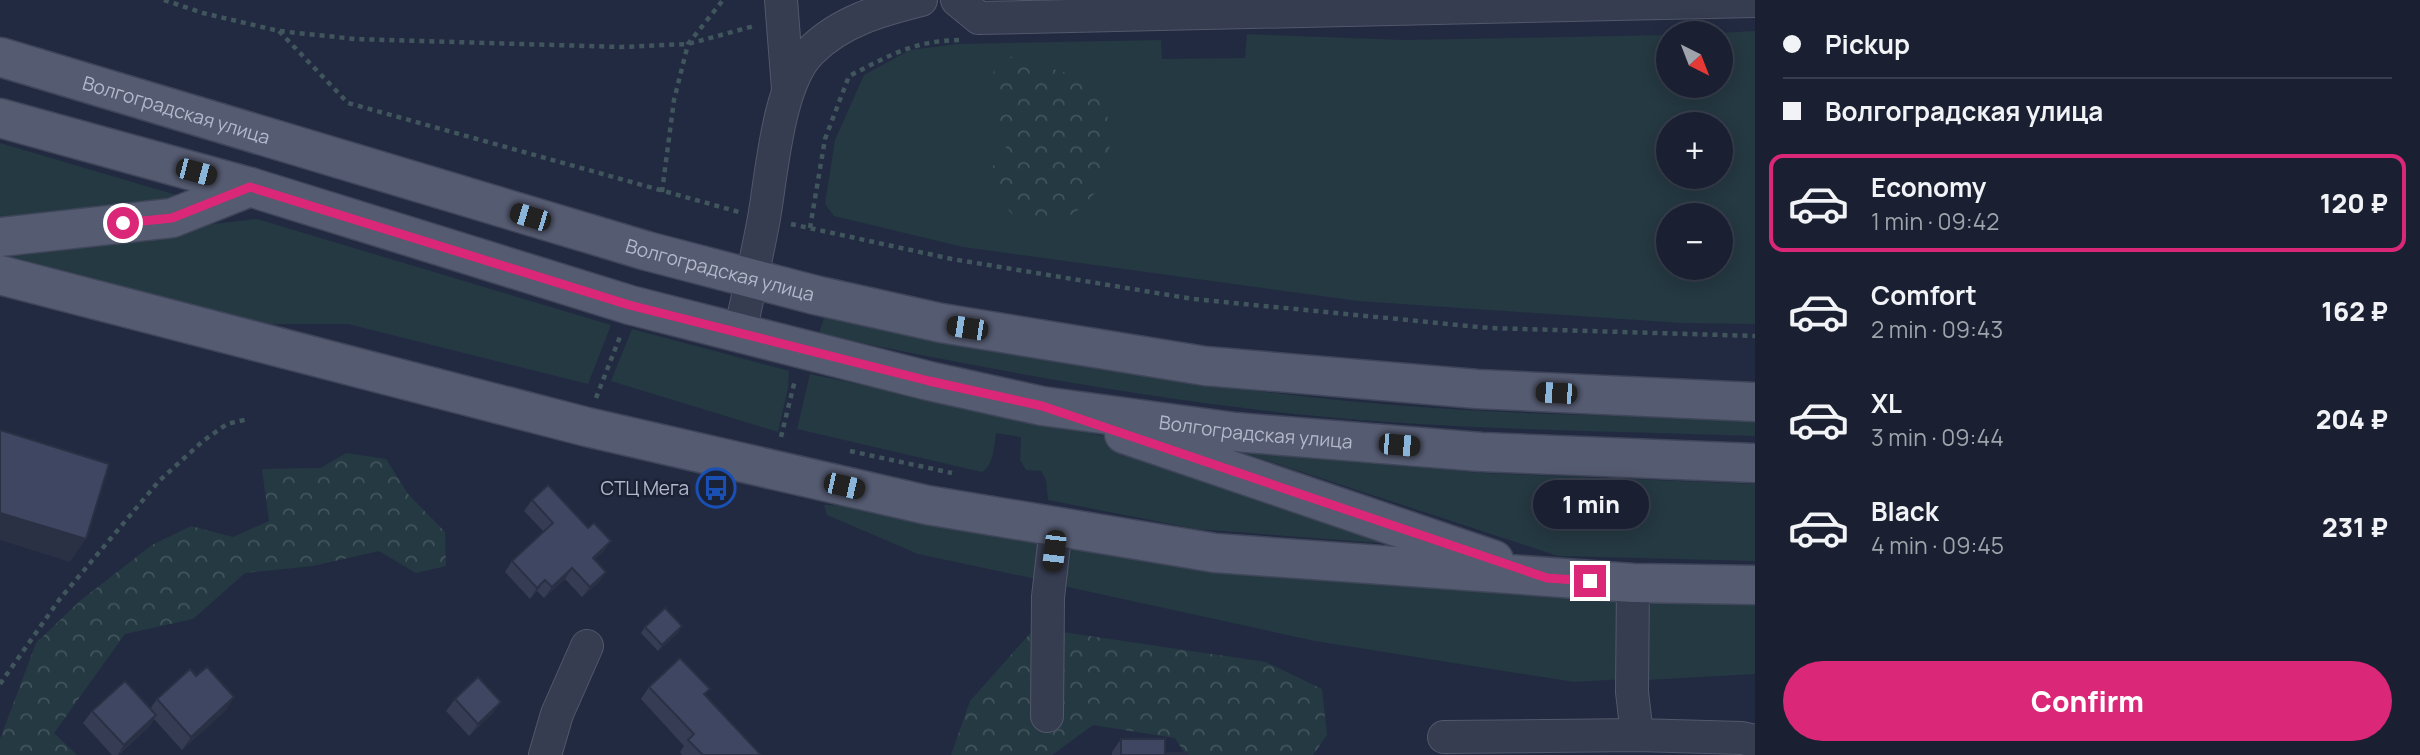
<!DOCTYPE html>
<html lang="en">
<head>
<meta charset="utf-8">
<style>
  :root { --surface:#1a2031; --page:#232839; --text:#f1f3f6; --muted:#9fa3ab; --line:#383e4d; --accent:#db2777 }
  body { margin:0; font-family:Manrope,sans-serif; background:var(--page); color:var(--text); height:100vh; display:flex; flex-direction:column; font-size:26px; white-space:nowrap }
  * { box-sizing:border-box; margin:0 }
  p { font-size:23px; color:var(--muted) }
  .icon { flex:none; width:38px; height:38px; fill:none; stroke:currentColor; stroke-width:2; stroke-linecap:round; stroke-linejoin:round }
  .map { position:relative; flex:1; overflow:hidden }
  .side { display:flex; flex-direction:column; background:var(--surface); width:665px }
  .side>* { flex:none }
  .guide { display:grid; align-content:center; height:154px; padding:0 28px; background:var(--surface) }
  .needle { width:46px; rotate:138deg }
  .controls { position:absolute; left:1656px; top:21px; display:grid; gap:14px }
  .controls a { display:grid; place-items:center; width:77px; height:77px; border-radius:50%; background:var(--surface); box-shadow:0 4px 18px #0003,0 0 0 2px var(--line); font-size:35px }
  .end { position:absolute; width:32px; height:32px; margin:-16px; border:9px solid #db2777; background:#fff; box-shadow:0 0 0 4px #fff }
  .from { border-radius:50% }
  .bubble { position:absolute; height:49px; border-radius:24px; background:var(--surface); box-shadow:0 4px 18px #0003,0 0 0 2px var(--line); font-size:23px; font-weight:800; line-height:49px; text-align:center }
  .car { position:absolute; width:21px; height:42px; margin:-21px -10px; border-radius:9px; box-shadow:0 0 5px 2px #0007; background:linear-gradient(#222 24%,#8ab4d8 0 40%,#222 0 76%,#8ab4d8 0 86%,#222 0) }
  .guide b { display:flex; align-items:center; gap:24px; height:66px; font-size:26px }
  .guide b+b { border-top:2px solid var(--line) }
  .guide i { width:18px; height:18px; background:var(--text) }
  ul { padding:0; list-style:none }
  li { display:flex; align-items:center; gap:21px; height:98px; margin:0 14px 10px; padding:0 14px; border:4px solid transparent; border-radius:14px }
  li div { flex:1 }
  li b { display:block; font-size:26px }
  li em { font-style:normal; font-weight:800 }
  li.active { border-color:var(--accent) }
  li>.icon { width:63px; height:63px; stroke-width:1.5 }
  .action { display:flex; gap:14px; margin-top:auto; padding:14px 28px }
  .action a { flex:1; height:80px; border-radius:42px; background:var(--accent); color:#fff; font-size:28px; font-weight:800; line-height:80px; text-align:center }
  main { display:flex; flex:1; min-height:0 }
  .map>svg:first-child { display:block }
  .green { fill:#253942; fill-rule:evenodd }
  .forest { fill:url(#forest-crowns) }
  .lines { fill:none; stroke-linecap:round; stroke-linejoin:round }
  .minor-casing { stroke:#52586b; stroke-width:34 }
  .major-casing { stroke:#40465a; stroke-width:41 }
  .path { stroke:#40555c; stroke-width:4.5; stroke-dasharray:5 5; stroke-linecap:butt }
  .minor { stroke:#373d51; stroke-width:32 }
  .major { stroke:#555b71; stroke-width:38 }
  .wall { fill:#353c54 }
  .shaded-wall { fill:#2b3145 }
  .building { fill:#3e4662; stroke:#2b3145; stroke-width:2 }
  .route { stroke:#db2777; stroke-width:9 }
  .labels { text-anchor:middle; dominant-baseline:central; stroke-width:5; stroke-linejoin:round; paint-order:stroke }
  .street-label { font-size:19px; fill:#b3b8cb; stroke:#1c2236 }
  .poi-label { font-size:19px; fill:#b3b8cb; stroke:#1c2236; text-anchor:end }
</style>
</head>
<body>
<main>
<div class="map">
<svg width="1755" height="755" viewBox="0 0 1755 755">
  <defs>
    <pattern id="forest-crowns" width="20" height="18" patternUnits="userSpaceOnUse" patternTransform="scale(1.75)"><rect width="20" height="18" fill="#253942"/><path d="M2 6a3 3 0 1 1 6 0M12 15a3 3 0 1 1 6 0" fill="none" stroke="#42545c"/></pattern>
  </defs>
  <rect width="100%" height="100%" fill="#222a41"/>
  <path class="green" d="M1755,31V324L1681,323L1358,301L963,247L834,216L825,204L835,140L864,75L910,50L958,44L1161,40L1162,59L1245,58L1247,34L1403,40L1668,35V86H1720V33ZM1668,124H1720V177H1668ZM1668,215H1720V268H1668Z
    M0,143L190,199L0,221Z
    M257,219L611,325L588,384L348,324H272L0,257V249Z
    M824,318C1042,362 1263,400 1485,411C1575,416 1665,416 1755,419V436C1605,431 1455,430 1305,415C1141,398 980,368 819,334Z
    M632,329L789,371L788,388L778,432L611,381Z
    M810,374L1108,437L1443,548L1196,529L1048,500L1046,480L1041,471L1026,470L1020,460L1021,437L996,433C994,446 994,465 982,472L797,429Z
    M1241,452L1483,473L1755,484V561L1558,556Z
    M824,505L903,508L1046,543L1041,580L918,554L827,515Z
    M1078,543L1621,596L1626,679L1574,682L1315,641L1063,586L1068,553Z
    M1755,594V674L1647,680L1649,610L1652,600Z"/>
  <path class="forest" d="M1005,55L1080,77L1099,97L1107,114L1111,142L1099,189L1077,211L1053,226L1018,221L995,195L993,166L1009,143L1011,135L1000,121L992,95L994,68Z
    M346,453L386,459L408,494L445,532L446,566L416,573L379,551L313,566L245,573L193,619L125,634L54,733L77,755H0V739L36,643L81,600L152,545L191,526L233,537L269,521L262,469L321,468Z
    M1035,628L1266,662L1322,689L1327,735L1313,755H1186L1175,738L1093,725L1052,755H951L970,701Z"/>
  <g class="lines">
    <g class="minor-casing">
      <path id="minor" d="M781,0L788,89
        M957,0L979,18L1755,1
        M740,333C748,295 757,256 764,218C772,172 778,83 811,51C841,21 881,10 921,0
        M1633,583L1632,692L1637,735
        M1047,716L1048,597L1056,527
        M1444,737L1637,735L1742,738L1755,741
        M545,755L557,714L587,646"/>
    </g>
    <g class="major-casing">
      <g id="major">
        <path id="s1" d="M0,57L647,251L815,295L941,323L1205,366L1477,389L1755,402"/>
        <path id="s2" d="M0,118L250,187L630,305L929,381L1042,406L1235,432L1481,452L1755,463"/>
        <path d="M0,237L172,218L250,187"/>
        <path d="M0,275L587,427L927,505L1215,553L1633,583L1755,585"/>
        <path d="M1124,434L1494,560"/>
      </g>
    </g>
    <path class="path" d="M164,0L203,13L279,31L355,39L621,47L688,44L754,26
      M279,31L348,103L739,212
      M662,192L674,100L688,44L723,0
      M791,224L952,259L1193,299L1489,328L1755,336
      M810,228L825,139L849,76C889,56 912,41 959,40
      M596,398L621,334
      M781,437L795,380
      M850,451L952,473
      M0,684L59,600L159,481L203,441L227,424L248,419"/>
    <use href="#minor" class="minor"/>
    <use href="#major" class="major"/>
  </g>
  <path class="wall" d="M532,500L611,541L604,551L594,560L606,572L598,583L582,597L565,579L544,598L537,591L530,599L505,572L512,561L544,532L524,511Z
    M645,627L678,633L658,651L641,633Z
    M196,676L234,697L226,710L182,750L154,719L148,728L118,755H112L83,723L92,711L150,709L157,699Z
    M649,687L710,689L705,695L761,755H682L680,752L684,746L641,699Z
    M455,699L501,702L492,714L469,736L446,711Z
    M1121,739L1165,753L1187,755H1112V752Z"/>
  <path class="shaded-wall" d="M0,513L86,539L70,562L0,540Z
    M611,541L604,551L585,569L593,558Z
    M572,568L565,579L544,598L552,587Z
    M606,572L598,583L582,597L590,587Z
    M545,580L537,591L530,599L537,588Z
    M682,626L678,633L658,651L662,645Z
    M234,697L226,710L182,750L191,737Z
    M501,702L492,714L469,736L478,724Z
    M156,715L148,728L117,755L124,745Z"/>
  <path class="building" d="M0,430L109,464L86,539L0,513Z
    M548,485L588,528L594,523L611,541L593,558L606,572L590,587L572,568L552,587L545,580L537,588L512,561L553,523L532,500Z
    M665,608L682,626L662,645L645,627Z
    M680,658L710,689L704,694L761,755H703L688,740L694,734L649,687Z
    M207,667L234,697L191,737L157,699L190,669L196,676Z
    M478,677L501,702L478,724L455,699Z
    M125,681L156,715L124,745L92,711Z
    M1121,739H1165V753H1187V755H1121Z"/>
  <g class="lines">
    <path class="route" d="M123,223L172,218L250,187L629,305L929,381L1042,406L1547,578L1590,581"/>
  </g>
  <defs>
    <g id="bus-ring" transform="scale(2.0125)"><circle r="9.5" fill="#1c2236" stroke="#1a4fb4" stroke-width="1.5"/><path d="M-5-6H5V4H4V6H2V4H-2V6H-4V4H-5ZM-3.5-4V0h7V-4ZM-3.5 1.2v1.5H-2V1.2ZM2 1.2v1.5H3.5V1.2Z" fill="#1a4fb4"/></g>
  </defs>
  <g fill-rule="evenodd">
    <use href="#bus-ring" x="716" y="488"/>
  </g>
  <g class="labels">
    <g class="street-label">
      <text stroke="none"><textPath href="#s1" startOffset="184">Волгоградская улица</textPath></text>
      <text stroke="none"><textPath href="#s1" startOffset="751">Волгоградская улица</textPath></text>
      <text stroke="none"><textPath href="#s2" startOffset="1297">Волгоградская улица</textPath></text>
    </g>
    <g class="poi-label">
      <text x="689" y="488">СТЦ Мега</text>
    </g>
  </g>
</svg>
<div class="controls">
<a><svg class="needle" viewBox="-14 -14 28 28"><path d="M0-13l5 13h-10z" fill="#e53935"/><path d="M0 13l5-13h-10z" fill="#9fa3ab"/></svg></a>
<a>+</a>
<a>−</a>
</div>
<i class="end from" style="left:123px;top:223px"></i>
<i class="end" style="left:1590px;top:581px"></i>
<div class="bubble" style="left:1533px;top:480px;width:116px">1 min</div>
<i class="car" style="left:196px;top:172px;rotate:105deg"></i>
<i class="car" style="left:530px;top:217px;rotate:287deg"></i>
<i class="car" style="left:967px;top:328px;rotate:279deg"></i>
<i class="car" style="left:1556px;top:393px;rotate:273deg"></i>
<i class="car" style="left:1399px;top:445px;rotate:95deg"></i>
<i class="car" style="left:844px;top:486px;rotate:103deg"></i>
<i class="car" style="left:1054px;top:551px;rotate:187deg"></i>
</div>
<section class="side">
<div class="guide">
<b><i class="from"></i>Pickup</b>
<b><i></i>Волгоградская улица</b>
</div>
<ul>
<li class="active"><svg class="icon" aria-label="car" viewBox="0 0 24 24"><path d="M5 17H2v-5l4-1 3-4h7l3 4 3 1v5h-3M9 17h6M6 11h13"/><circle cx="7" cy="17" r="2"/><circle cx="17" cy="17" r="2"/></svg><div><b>Economy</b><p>1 min · 09:42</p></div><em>120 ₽</em></li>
<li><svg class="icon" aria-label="car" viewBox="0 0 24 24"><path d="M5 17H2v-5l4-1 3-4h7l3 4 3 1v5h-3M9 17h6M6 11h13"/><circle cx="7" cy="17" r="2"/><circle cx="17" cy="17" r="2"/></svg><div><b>Comfort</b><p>2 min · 09:43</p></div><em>162 ₽</em></li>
<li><svg class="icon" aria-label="car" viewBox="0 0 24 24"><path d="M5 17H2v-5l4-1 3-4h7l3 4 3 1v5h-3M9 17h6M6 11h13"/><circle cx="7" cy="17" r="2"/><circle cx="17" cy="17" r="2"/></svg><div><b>XL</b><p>3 min · 09:44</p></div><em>204 ₽</em></li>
<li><svg class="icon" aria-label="car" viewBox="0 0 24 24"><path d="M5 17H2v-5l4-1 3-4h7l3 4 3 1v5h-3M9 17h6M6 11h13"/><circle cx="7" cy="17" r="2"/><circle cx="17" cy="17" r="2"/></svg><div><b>Black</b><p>4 min · 09:45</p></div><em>231 ₽</em></li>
</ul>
<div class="action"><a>Confirm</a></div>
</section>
</main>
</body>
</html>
